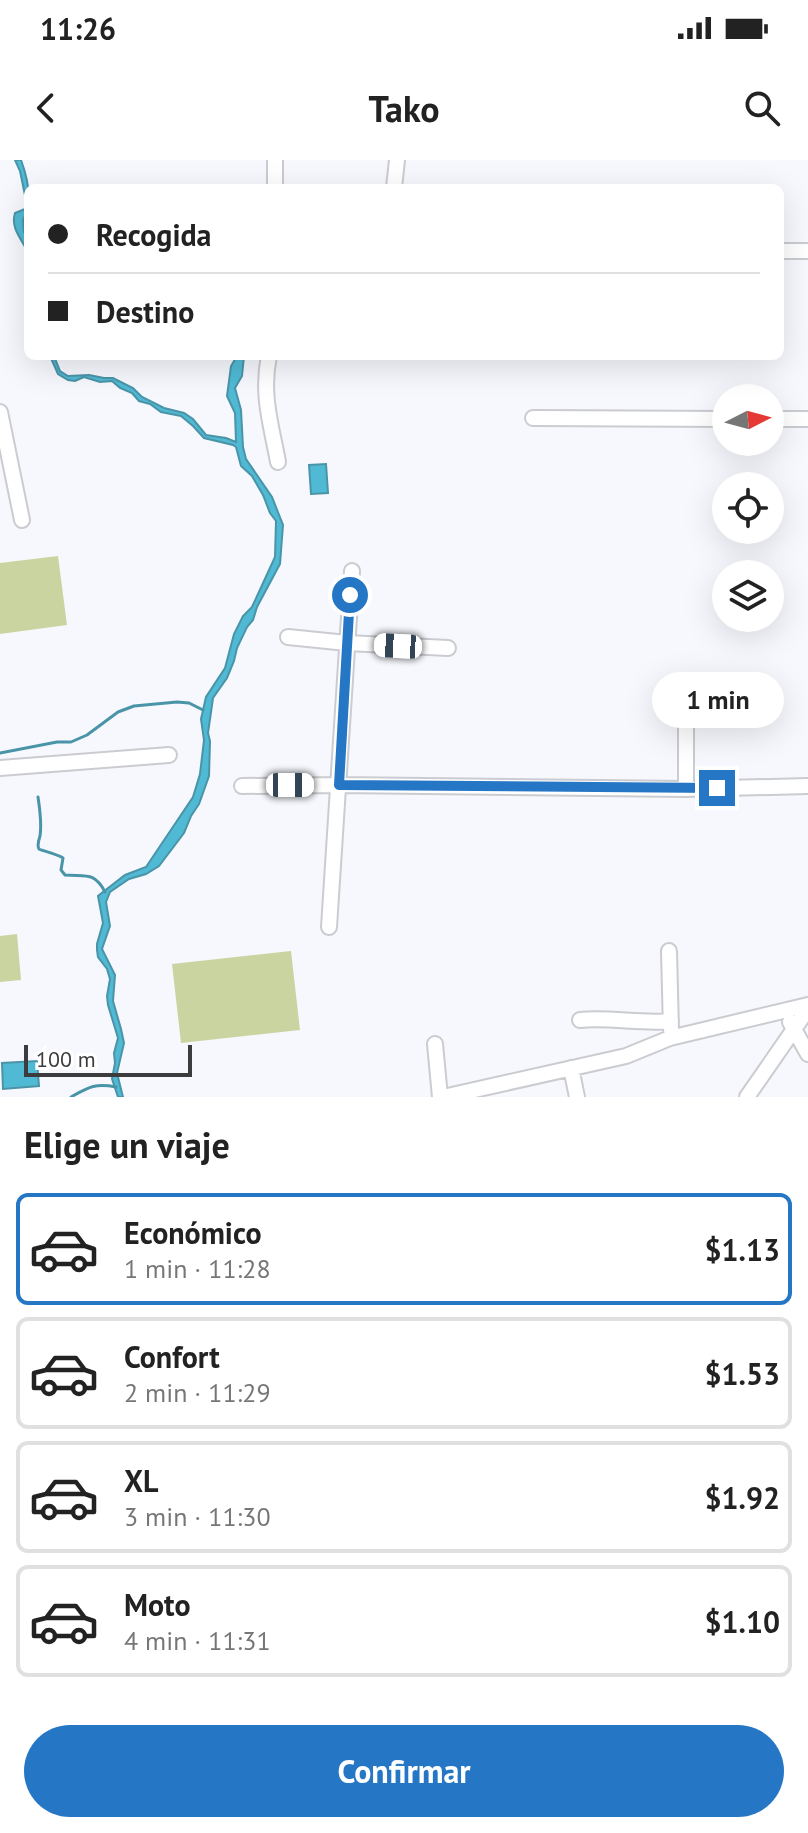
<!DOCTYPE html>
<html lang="es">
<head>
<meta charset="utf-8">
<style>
  :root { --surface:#fff; --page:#f2f2f2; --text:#222; --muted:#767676; --line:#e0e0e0; --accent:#2577c5 }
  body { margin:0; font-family:"PT Sans",sans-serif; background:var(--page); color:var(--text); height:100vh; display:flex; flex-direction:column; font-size:30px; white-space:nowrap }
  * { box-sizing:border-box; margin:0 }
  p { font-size:26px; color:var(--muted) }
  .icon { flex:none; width:44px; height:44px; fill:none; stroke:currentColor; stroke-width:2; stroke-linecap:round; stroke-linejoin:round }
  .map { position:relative; height:937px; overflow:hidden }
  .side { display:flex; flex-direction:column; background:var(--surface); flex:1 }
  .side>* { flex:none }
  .hud { position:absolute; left:24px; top:24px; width:760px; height:176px; border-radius:12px; box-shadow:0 8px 32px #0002; display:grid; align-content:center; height:176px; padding:0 24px; background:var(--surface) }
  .needle { width:52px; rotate:84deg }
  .fabs { position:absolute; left:712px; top:224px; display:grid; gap:16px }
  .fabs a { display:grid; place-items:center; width:72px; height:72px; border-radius:50%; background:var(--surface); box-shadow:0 8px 32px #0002; font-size:40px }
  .scale { position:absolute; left:24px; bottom:20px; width:168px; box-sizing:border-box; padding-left:8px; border:4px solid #3c3c3e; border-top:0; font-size:22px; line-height:28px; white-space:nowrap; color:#3c3c3e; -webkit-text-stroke:6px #fff; paint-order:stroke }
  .end { position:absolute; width:36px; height:36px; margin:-18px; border:10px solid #2577c5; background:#fff; box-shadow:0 0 0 4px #fff }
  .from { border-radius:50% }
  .bubble { position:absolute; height:56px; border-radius:28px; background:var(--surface); box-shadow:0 8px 32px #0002; font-size:26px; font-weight:800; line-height:56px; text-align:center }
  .car { position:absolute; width:24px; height:48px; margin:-24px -12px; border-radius:10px; box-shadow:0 0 6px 2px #0007; background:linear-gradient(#fff 24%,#345 0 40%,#fff 0 76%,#345 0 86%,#fff 0) }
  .hud b { display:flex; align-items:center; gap:28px; height:76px; font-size:30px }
  .hud b+b { border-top:2px solid var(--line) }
  .hud i { width:20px; height:20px; background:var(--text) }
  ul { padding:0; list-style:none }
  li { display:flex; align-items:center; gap:24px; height:112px; margin:0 16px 12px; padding:0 8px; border:4px solid var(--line); border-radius:12px }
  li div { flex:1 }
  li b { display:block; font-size:30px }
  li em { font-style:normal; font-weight:800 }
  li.on { border-color:var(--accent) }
  li>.icon { width:72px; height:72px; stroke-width:1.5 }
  h2 { padding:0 24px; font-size:36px; line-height:96px }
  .cta { display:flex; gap:16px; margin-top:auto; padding:16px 24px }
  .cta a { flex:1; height:92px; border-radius:48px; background:var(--accent); color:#fff; font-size:32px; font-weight:800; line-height:92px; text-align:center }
  .status { display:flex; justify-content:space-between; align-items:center; height:56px; padding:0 40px; background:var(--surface); direction:ltr }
  .status svg { height:22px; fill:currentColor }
  header { display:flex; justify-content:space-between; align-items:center; height:104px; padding:0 24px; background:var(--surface); font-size:36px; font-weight:800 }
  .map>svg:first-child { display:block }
  .green { fill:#cad4a1 }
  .water { fill:#50bad5; stroke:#4a94a8; stroke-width:2 }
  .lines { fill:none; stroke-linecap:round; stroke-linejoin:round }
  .stream { stroke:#4a94a8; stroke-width:3 }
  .minor-casing { stroke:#cbccd1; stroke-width:18 }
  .minor { stroke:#fff; stroke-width:14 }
  .route { stroke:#2577c5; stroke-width:10 }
</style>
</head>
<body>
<div class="status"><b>11:26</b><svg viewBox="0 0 49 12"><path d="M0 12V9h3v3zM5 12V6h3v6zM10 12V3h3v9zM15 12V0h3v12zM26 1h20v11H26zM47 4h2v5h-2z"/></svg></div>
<header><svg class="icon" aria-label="back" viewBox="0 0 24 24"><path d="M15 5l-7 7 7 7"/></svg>Tako<svg class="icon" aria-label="search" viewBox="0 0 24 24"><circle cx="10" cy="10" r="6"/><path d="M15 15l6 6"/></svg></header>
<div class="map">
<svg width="808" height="937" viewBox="0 0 808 937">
  <rect width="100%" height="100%" fill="#f6f8fd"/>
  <path class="green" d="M58,396L67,465L0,474V403Z
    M17,774L21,820L0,822V776Z
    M291,791L300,870L181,883L172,804Z"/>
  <path class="water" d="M15,0H21C28,19 33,43 23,60L24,72L28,77V93C23,80 10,69 15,53L25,49L27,45L20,11Z
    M50,196H54L60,211L68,216L89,215L104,218H113L133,228L142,237L164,248L184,253L193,259L206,275L226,278L236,282L235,253L227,236L231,206L237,196H244L242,216L235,228L241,250L243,287L246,299L272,337L283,365L280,404L257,447L253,460L247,467L237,488L234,501L227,518L213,538L208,573L210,581L209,616L199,644L191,656L184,673L159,706L146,714L129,719L110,732L106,742L110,766L102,789L115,815L113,841L121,869L124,883L117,913L123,937H118L112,919L115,903L114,893L118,878L108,845L107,836L110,819L107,809L98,797L97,790V784L103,763L98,736L125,715L146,707L193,637L200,614L204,580L201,559L206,537L225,508L234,474L243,456L252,447L275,397L276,361L270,353L263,335L252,316L241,306L236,287L233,285L204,278L193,266L181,256L161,252L150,244L139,241L132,233L120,228L112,221L100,222L84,217L75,221L68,220L58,214Z
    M326,304L328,333L311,334L309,305Z
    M37,901L39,926L3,929L2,903Z"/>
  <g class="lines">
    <path class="stream" d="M0,593L57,582H71L87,575L118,552L134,546L177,542L189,543L203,550
      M38,637C40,650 42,663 40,676C39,679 37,686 39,689C40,690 57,694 63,698L61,710L65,715C85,717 94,711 105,732
      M71,937C89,927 95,923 116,927"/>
    <g class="minor-casing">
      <path id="minor" d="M275,0V28
        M394,28L397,0
        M780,91H808
        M269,196C261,234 271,264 278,302
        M0,252L22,360
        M533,258L726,259
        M770,259H808
        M288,477L347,483L448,488
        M686,564V629
        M0,608L169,595
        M242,626L339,625L686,629L808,626
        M329,767L352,411
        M669,791L671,870
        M580,860C611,857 641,864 671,861
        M790,862L808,894
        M435,884L440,937
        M571,908L577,937
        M443,937L626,896L670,878L808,845
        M747,937L808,849"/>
    </g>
    <use href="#minor" class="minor"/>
  </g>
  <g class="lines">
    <path class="route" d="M350,435L339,625L717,628"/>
  </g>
</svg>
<div class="fabs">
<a><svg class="needle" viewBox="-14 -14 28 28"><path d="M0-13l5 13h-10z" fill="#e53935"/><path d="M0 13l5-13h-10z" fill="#767676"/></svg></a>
<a><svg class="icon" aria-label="locate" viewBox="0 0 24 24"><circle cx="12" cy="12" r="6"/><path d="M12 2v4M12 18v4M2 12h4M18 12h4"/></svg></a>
<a><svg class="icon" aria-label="layers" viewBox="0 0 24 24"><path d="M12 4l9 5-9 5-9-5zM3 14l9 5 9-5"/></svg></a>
</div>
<div class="scale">100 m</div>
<i class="end from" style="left:350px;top:435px"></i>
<i class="end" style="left:717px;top:628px"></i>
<div class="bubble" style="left:652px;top:512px;width:132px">1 min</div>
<i class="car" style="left:398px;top:486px;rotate:273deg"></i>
<i class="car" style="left:290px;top:625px;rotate:90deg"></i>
<div class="hud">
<b><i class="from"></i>Recogida</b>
<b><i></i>Destino</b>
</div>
</div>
<section class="side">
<h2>Elige un viaje</h2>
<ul>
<li class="on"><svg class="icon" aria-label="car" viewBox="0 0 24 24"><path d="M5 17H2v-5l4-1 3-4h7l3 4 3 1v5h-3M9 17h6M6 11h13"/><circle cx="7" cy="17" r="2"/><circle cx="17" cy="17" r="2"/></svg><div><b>Económico</b><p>1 min · 11:28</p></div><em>$1.13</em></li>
<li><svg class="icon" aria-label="car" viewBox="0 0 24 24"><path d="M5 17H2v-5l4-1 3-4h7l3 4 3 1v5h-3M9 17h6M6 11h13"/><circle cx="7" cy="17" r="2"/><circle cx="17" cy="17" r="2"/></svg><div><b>Confort</b><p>2 min · 11:29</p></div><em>$1.53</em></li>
<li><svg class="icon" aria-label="car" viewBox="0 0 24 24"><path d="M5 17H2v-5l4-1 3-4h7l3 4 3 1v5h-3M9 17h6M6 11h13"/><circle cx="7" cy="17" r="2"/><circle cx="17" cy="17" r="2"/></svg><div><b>XL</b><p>3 min · 11:30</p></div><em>$1.92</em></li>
<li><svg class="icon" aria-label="car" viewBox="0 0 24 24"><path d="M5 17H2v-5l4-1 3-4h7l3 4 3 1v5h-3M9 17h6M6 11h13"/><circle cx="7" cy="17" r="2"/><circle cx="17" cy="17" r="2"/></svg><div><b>Moto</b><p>4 min · 11:31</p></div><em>$1.10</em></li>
</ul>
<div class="cta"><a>Confirmar</a></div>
</section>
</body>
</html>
